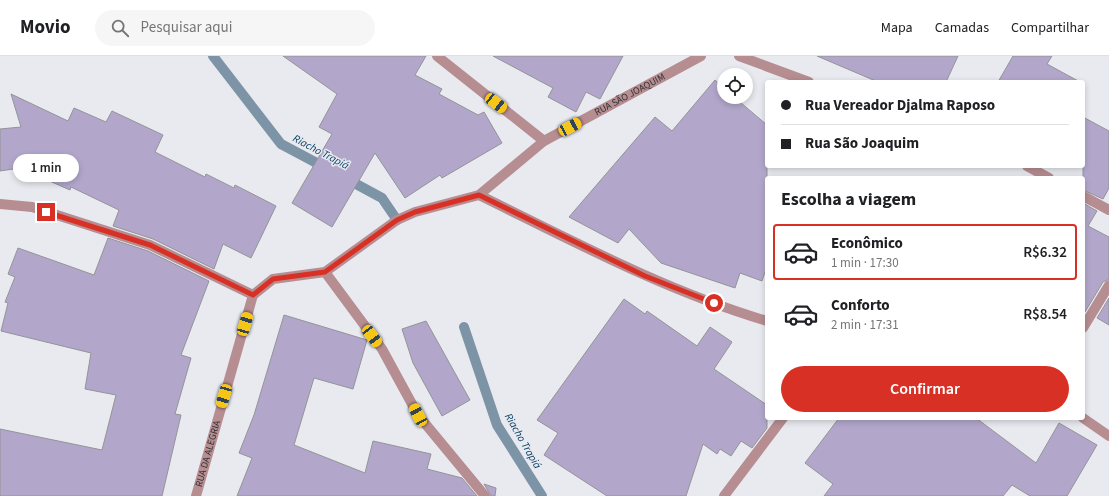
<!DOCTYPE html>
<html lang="pt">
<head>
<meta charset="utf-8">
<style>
  :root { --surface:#fff; --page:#f6f6f6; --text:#202124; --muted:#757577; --line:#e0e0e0; --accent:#d93025 }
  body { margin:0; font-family:"Source Sans 3",sans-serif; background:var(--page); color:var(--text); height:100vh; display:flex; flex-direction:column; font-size:15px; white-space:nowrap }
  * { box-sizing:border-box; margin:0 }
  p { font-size:13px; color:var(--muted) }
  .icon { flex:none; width:22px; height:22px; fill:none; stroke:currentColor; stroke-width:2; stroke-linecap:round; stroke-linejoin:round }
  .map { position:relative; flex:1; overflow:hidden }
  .panel { position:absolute; left:765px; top:120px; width:320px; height:244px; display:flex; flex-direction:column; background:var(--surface); border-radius:4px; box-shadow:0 2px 6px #0003 }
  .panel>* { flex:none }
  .top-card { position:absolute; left:765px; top:24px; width:320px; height:88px; border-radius:4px; box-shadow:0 2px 6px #0003; display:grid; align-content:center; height:88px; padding:0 16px; background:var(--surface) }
  .buttons { position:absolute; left:717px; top:12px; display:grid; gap:8px }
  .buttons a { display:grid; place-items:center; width:36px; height:36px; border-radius:50%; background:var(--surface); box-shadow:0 2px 6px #0003; font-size:20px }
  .end { position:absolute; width:18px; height:18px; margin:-9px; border:5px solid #d93025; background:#fff; box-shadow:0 0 0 2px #fff }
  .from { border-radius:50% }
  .bubble { position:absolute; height:28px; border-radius:14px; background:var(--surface); box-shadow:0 2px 6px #0003; font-size:13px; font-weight:600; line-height:28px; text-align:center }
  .car { position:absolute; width:12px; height:24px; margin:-12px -6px; border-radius:5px; box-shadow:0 0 3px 1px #0007; background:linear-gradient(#f5c518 24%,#345 0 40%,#f5c518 0 76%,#345 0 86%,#f5c518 0) }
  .top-card b { display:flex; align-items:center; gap:14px; height:38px; font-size:15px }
  .top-card b+b { border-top:1px solid var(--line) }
  .top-card i { width:10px; height:10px; background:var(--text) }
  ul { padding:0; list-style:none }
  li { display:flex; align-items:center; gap:12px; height:56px; margin:0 8px 6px; padding:0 8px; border:2px solid transparent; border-radius:4px }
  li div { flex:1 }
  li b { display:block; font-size:15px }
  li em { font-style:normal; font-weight:600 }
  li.active { border-color:var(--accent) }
  li>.icon { width:36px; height:36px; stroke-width:1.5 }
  h2 { padding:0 16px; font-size:18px; line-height:48px }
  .cta { display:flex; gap:8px; margin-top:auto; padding:8px 16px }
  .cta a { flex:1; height:46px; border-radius:24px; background:var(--accent); color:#fff; font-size:16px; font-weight:600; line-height:46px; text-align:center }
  header { display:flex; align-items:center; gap:24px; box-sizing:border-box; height:56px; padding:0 20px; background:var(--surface); border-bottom:1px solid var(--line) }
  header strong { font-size:19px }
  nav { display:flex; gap:22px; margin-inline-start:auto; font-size:14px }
  .search { width:280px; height:36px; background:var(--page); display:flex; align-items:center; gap:10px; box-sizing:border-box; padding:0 14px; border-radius:22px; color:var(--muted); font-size:15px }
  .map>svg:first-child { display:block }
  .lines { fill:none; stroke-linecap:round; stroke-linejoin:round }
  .stream { stroke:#7d94a7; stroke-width:10 }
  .building { fill:#b2a7cb; stroke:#949398 }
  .minor { stroke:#b68d91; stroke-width:10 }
  .route { stroke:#d93025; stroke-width:5 }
  .labels { text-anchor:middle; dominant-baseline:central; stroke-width:3; stroke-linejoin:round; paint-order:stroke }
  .street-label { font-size:10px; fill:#313133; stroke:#e8eaef }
  .water-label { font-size:11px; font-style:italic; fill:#0a4166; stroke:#e8eaef }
</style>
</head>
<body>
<header>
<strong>Movio</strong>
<div class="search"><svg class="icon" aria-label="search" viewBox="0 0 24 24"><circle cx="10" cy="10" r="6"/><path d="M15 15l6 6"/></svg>Pesquisar aqui</div>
<nav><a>Mapa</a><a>Camadas</a><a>Compartilhar</a></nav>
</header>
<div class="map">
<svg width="1109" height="440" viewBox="0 0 1109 440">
  <rect width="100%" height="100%" fill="#e8eaef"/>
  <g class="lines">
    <path class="stream" d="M213,0L281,88L328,113
      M345,122L382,142L397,164
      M464,271L497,369L542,440"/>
  </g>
  <path class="building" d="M283,0H426L415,19L442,33L439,38L478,59L484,56L502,87L442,122L440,119L405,142L375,97L332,171L292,147L332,78L319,71L337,38Z
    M493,0H623L600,43L586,36L576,56L548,41L553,32Z
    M817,0H958L946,26H878Z
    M1013,0H1052L1047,8L1080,26H998Z
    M715,24L724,32V41H734L767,69V210L762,225L740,217L735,232L661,207L629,173L618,187L569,161L655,61L672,75Z
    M11,38L68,65L74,52L106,66L112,55L163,79L155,96L205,121L206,118L234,132L235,129L276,150L251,202L223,188L214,213L153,183L113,170L119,154L71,131L70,134L20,112L0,115V73L21,71Z
    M1083,61L1109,75V132L1103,143L1083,134Z
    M1083,147L1097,155L1088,170L1109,181V223L1103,226L1085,256L1083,255Z
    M108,182L148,195L209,225L181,299L191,302L175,358L181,359L162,440H0V373L102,394L116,339L85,333L91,297L1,275L8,247L5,246L15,221L8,218L18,192L94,219Z
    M1109,242V269L1097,262Z
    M624,243L645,258L647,255L697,290L710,271L732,286L714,313L767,349V372L752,392L741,385L731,400L720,393L717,398L703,388L686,440H607L544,399L558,377L537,364Z
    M284,259L367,284L353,333L314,322L294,389L365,417L373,385L431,398L427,413L462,422L477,440H237L252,402L239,397L254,359Z
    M426,265L470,344L442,360L413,307L402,273Z
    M839,362H976L1036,407L1059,367L1097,389L1067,440H1030L1012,429L1003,440H824L833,428L805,407Z
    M484,428L496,432L495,440H491Z"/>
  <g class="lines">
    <g class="minor">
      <path d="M437,0L544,85"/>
      <path d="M739,0L809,26"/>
      <path d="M1027,110L1049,122"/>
      <path d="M479,139C573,185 666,235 767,265"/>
      <path d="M1083,140L1109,154"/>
      <path d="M0,148L32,151L150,189L253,239"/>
      <path d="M325,216L382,293L418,359L485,440"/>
      <path id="s1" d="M253,239L273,223L325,216L397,164L415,156L479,139L544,85L701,0"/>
      <path d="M1083,272L1109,229"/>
      <path d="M1083,362L1109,380"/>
      <path id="s2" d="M196,440L253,239"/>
      <path d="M724,440L783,362"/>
    </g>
  </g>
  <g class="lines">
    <path class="route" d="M46,156L150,189L253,239L273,223L325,216L397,164L415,156L479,139L645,220L714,247"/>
  </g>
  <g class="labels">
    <g class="street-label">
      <text stroke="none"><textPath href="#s1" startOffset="435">RUA SÃO JOAQUIM</textPath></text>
      <text stroke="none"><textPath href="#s2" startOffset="44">RUA DA ALEGRIA</textPath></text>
    </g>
    <g class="water-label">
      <text transform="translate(321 96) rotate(28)">Riacho Trapiá</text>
      <text transform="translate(523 385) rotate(60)">Riacho Trapiá</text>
    </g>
  </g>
</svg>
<div class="buttons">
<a><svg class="icon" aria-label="locate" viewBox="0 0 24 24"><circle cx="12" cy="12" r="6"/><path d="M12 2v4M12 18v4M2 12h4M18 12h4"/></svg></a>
</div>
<i class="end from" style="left:714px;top:247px"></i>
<i class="end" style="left:46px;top:156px"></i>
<div class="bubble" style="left:13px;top:98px;width:66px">1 min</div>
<i class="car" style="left:496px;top:47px;rotate:128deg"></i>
<i class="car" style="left:570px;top:71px;rotate:62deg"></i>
<i class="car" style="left:245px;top:268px;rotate:16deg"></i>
<i class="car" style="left:372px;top:280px;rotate:143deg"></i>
<i class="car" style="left:224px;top:340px;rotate:196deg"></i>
<i class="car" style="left:418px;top:359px;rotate:332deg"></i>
<div class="top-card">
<b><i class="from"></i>Rua Vereador Djalma Raposo</b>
<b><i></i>Rua São Joaquim</b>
</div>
<section class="panel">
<h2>Escolha a viagem</h2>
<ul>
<li class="active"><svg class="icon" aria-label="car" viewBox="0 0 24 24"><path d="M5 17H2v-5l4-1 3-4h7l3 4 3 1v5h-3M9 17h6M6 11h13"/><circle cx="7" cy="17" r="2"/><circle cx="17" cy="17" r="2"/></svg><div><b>Econômico</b><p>1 min · 17:30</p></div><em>R$6.32</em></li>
<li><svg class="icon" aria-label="car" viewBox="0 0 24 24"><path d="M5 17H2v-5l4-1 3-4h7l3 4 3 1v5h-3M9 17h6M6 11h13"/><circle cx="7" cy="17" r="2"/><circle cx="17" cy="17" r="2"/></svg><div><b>Conforto</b><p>2 min · 17:31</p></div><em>R$8.54</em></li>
</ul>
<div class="cta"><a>Confirmar</a></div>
</section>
</div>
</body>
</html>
